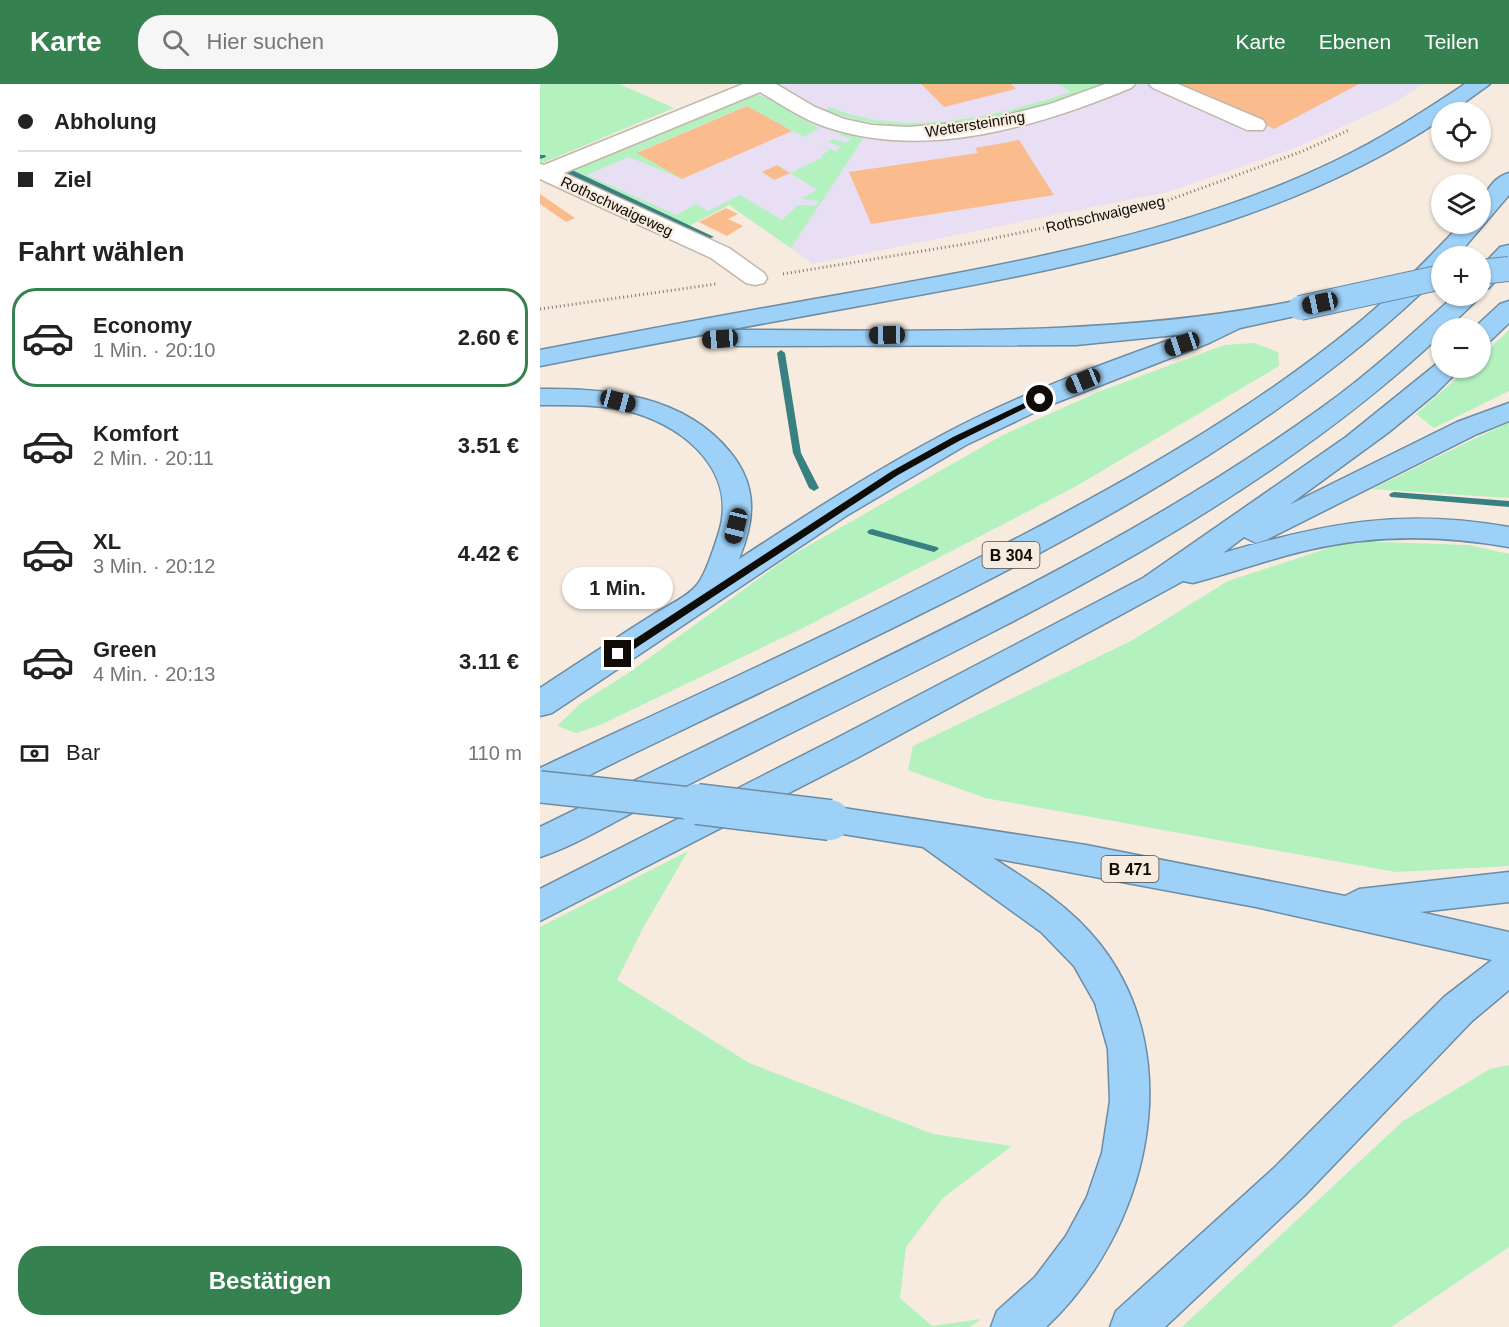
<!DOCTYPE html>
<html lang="de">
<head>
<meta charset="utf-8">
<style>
  :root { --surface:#fff; --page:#f6f6f6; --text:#222; --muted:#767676; --line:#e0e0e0; --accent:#368150 }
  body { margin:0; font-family:Arial,sans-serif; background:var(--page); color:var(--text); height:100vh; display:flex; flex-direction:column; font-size:22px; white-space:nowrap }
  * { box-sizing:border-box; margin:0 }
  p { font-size:20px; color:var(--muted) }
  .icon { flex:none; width:33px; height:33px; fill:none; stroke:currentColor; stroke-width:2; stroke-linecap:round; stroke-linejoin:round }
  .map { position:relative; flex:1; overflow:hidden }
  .panel { display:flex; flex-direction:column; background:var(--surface); width:540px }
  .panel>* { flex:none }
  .banner { display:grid; align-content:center; height:132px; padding:0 18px; background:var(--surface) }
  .buttons { position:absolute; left:891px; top:18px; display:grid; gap:12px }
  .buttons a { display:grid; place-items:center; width:60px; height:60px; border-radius:50%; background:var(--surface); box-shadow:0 2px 4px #0004; font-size:30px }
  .end { position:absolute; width:27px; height:27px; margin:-14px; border:8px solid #0f0c08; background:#fff; box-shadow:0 0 0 3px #fff }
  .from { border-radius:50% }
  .bubble { position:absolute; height:42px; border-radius:21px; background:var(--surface); box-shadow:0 2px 4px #0004; font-size:20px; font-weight:800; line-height:42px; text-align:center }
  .car { position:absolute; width:18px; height:36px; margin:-18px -9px; border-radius:8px; box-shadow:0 0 4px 2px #0007; background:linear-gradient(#222 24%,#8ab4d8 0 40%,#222 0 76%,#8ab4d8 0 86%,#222 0) }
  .banner b { display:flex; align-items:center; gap:21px; height:57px; font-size:22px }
  .banner b+b { border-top:2px solid var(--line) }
  .banner i { width:15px; height:15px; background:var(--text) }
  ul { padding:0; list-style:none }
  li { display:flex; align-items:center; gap:18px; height:99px; margin:0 12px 9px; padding:0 6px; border:3px solid transparent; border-radius:24px }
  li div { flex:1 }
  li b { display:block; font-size:22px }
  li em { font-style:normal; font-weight:800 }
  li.current { border-color:var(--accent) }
  li>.icon { width:54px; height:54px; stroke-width:1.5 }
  h2 { padding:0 18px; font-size:27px; line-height:72px }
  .pay { display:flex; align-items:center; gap:15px; height:66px; padding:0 18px; font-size:22px }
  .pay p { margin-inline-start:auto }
  .button { display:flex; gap:12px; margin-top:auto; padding:12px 18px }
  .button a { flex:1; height:69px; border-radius:24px; background:var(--accent); color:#fff; font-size:24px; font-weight:800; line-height:69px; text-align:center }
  header { display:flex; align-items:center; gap:36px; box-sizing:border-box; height:84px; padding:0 30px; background:var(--accent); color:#fff }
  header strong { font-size:28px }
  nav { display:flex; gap:33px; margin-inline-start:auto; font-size:21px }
  .search { width:420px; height:54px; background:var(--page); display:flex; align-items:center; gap:15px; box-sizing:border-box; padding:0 21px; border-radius:24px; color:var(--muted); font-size:22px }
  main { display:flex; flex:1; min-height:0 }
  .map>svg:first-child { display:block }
  .commercial { fill:#e9dff4 }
  .green { fill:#b3f1bf }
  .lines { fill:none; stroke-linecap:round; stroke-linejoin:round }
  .stream { fill:#398082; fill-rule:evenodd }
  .building { fill:#fabb8d }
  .minor-casing { stroke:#c1b6aa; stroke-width:3 }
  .highway-casing { stroke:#6c8ca4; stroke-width:3 }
  .path { stroke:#807971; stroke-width:3; stroke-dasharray:1 3; stroke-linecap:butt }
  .minor { fill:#fff; fill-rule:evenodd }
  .highway { fill:#9ed1f8; fill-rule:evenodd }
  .highway-bridge-far2-casing { stroke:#6c8ca4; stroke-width:26; stroke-linecap:butt }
  .highway-bridge-far1-casing { stroke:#6c8ca4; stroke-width:34; stroke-linecap:butt }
  .highway-bridge-casing { stroke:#6c8ca4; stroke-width:43; stroke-linecap:butt }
  .highway-bridge-far2 { stroke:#9ed1f8; stroke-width:24 }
  .highway-bridge-far1 { stroke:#9ed1f8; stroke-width:31 }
  .highway-bridge { stroke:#9ed1f8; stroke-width:40 }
  .route { fill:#0f0c08 }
  .labels { text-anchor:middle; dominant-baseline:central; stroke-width:4.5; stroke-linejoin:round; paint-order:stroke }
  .far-street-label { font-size:15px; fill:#0f0c08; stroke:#f7ebdf }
  .shield { fill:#f7ebdf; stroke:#554f48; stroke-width:1.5 }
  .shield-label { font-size:16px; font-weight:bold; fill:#0f0c08 }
</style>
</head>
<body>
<header>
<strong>Karte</strong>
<div class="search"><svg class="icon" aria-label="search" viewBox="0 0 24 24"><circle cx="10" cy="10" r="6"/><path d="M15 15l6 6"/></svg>Hier suchen</div>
<nav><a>Karte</a><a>Ebenen</a><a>Teilen</a></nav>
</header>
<main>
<section class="panel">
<div class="banner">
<b><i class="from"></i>Abholung</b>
<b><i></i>Ziel</b>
</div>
<h2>Fahrt wählen</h2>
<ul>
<li class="current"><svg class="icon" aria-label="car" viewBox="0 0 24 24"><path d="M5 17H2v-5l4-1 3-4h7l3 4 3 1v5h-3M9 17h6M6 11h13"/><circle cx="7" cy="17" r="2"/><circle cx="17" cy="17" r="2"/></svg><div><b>Economy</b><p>1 Min. · 20:10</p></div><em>2.60 €</em></li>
<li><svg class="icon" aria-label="car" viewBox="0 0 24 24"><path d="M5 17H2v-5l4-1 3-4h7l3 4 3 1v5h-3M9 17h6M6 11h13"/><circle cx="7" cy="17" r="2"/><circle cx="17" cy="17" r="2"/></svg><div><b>Komfort</b><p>2 Min. · 20:11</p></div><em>3.51 €</em></li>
<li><svg class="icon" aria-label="car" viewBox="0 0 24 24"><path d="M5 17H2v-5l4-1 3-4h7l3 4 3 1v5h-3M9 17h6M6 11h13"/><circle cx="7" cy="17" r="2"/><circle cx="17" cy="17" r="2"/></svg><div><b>XL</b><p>3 Min. · 20:12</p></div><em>4.42 €</em></li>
<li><svg class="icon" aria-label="car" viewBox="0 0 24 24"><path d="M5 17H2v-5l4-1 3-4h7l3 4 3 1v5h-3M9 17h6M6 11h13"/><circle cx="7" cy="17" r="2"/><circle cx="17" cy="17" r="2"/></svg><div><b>Green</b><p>4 Min. · 20:13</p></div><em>3.11 €</em></li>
</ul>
<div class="pay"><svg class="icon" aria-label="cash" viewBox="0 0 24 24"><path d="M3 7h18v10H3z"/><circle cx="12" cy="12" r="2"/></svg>Bar<p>110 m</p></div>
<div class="button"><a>Bestätigen</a></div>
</section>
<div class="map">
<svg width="969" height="1243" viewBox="0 0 969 1243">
  <rect width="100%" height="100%" fill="#f7ebdf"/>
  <path class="commercial" d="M202,0H884L852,20L758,63L628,108L273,180L189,121L145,144L19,88L212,6Z"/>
  <path class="green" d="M0,0H79L134,24L0,80Z
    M518,0H561C477,35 373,60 285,26L290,23C366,55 455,33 531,8Z
    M211,9L227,14L279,44L264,53L206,22L98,68L140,94L89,73L47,91L137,131L156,120L168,127L200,111L242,136L258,121L276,122L279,117L261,115L277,106L250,89L283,73L281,71L289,67L282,62L296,67L301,63L288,58L293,55L306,59L311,55L299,51L301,49L324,53L251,164L189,121L145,144L29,92L32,90L30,85L80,63L84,66L104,57L101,55L140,42L137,40L153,33L157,35L175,28L172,25L186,19L190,21L206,14L203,12Z
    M969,246V307L894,344L876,330L928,284H940L941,272Z
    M714,259L738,268L739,282L533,404L263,544L60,641L36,649L17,642L41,619L87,590L247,474L463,351L558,308L684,261Z
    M969,338V414L832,405Z
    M810,457L929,461L969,470V782L856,788L445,714L368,686L373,662L591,557L688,497Z
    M148,767L102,846L77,896L209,979L393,1050L472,1062L403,1114L366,1163L360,1214L392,1242L441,1235L430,1243H0V843Z
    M969,981V1163L851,1243H642L863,1037L950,985Z"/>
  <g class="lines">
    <path class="stream" d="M0,71H5L6,73L0,75Z
      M26,86H32L174,153L167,155L26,90Z
      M241,266L245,269L261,369L279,404L274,407L269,404L253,369L237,269Z
      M854,408L969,417V423L851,413L849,411L851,409Z
      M332,445L397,463L399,465L394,468L329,450L327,448L329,446Z"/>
  </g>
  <path class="building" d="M381,0H471L476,5L404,23Z
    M642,0H819L734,45L638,2Z
    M207,22L252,47L142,95L97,69Z
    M479,56L514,111L331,140L309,88L438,69L435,64Z
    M237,81L250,89L234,96L222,88Z
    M0,110L35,134L26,138L0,120Z
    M186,124L198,130L188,135L203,142L187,152L159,138Z"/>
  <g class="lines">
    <g class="minor-casing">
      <path id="minor" d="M203,0H236L275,23L304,35L332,41L368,43L443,37L510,20L565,0H595L591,4C499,42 388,76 289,44C264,36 242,21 220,8L24,89L189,164L224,189L227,194L224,199L215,201L206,199L171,174L0,95V80L4,81Z
        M609,0H638L723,36L726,41L723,46H707L613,4Z"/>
    </g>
    <g class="highway-casing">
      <path id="highway" d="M925,0H950L911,28H902V35C734,147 525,185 330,220C220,240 110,260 0,282V266C109,245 217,225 326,206C485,177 648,148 795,77C841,55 883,28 925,0Z
        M969,89V111L917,172H902V189C720,369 466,489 238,600C187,624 137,649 86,673C58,686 30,703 0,712V684C152,613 305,544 454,466C580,401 706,331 816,241C854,210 888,175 921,140H940C940,120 947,95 969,89Z
        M969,161V182L949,204L940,206V184L960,163Z
        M914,212H941L908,244H902V250C713,427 473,538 245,652C193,678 142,704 90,730C61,745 31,763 0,773V743C105,691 211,640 316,588C478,509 638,428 784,322C830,289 872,250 914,212Z
        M760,216L769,219L773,224L769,229L700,244L669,259L510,321L426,361L306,432L12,629L0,632V604C38,579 76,554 114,530C127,522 147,513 156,502C165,493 175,461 179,448C197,389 148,345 95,329C64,320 31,321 0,321V305C68,304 144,311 190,368C218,402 215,436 199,475C266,431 334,387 406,349C482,309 565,279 646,250L536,261L196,262L187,259L183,254L187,249L196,246C385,246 574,254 760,216Z
        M969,217V239L949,258L940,261V244H934L960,220Z
        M899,278H902V284H921L895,310L849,348L749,421L917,338L969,319V337L937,350L726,456L716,459L704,453L683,469C788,439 860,424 969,443V463C901,451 836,450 768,466C729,475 692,489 653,499L643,497L317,674L0,837V805L293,656L603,494L806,353Z
        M290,722L546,761L805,812L819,805L969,788V818L880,828L969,848V906L932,937L764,1112L625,1243H570L576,1227L734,1084L904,913L952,876L716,823L453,774C491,798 531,823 559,859C651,975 607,1149 506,1243H451L457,1227L495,1193L526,1152L547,1113L562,1069L570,1017L568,965L555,919L534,882L501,848L383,763L278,746L272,736L278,726Z"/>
    </g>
    <path class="path" d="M243,190L431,159L618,120L763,67L809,46
      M0,225L176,200"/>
    <use href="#minor" class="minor"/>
    <use href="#highway" class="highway"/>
    <g class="highway-bridge-far2-casing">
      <path id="highway-bridge-far2" d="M940,188L969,185
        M760,224L902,193"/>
    </g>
    <g class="highway-bridge-far1-casing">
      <path id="highway-bridge-far1" d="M0,703L169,721"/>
    </g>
    <g class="highway-bridge-casing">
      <path id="highway-bridge" d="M157,720L290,736"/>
    </g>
    <use href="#highway-bridge-far2" class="highway-bridge-far2"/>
    <use href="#highway-bridge-far1" class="highway-bridge-far1"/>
    <use href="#highway-bridge" class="highway-bridge"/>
  </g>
  <path class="route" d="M497,313L504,315L419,357L358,391L82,573H75V568L352,387L413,353Z"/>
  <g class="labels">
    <g class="far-street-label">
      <text transform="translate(435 40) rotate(-9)">Wettersteinring</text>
      <text transform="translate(77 122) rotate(25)">Rothschwaigeweg</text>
      <text transform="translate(565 130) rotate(-13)">Rothschwaigeweg</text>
    </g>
    <g class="shield">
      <rect x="442.5" y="458" width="57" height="26" rx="4.5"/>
      <rect x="561.5" y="772" width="57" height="26" rx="4.5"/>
    </g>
    <g class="shield-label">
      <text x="471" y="471">B 304</text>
      <text x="590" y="785">B 471</text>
    </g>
  </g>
</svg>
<div class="buttons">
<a><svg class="icon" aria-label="locate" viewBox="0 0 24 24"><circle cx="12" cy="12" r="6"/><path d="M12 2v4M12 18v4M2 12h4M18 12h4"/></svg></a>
<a><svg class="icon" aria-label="layers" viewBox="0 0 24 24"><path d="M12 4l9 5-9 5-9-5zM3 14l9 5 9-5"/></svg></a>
<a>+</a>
<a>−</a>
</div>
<i class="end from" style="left:500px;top:315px"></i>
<i class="end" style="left:78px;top:570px"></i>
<div class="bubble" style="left:22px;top:483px;width:111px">1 Min.</div>
<i class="car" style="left:780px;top:219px;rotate:258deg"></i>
<i class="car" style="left:347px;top:251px;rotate:269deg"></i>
<i class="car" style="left:180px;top:255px;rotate:266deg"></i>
<i class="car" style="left:642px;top:260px;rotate:251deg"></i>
<i class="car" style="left:543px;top:297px;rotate:248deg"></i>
<i class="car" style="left:78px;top:317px;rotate:105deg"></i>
<i class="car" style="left:196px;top:442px;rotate:194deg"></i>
</div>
</main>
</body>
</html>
